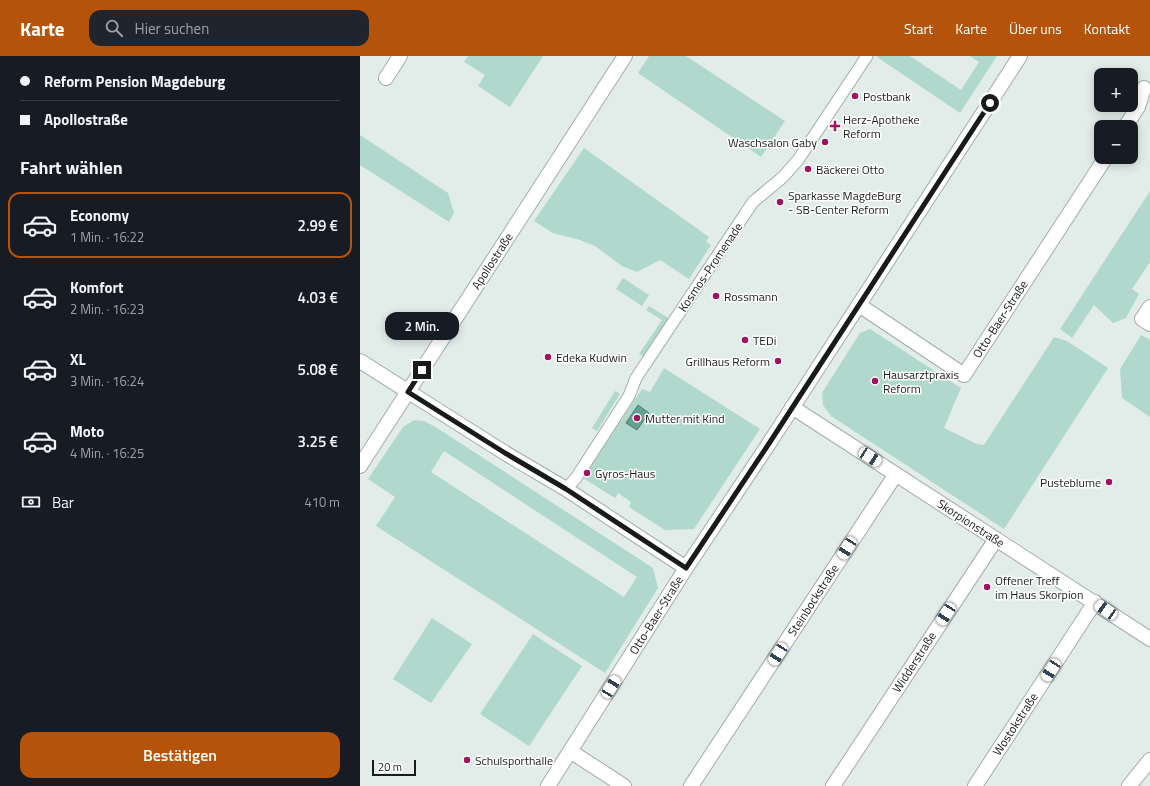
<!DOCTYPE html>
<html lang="de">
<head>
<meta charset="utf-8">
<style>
  :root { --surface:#171b24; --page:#20242c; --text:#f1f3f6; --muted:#9ea1a6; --line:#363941; --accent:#b45309 }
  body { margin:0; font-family:"Titillium Web",sans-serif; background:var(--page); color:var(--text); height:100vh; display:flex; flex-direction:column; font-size:15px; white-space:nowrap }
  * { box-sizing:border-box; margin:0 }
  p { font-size:13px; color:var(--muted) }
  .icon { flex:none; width:22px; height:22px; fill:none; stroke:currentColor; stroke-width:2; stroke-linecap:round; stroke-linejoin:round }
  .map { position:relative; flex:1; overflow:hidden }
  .sheet { display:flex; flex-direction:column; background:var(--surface); width:360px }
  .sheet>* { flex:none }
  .banner { display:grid; align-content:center; height:88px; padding:0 20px; background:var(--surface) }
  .controls { position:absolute; left:734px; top:12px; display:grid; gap:8px }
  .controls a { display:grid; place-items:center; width:44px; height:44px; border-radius:8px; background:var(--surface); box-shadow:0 2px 10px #0003; font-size:20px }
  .scale { position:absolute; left:12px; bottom:10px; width:44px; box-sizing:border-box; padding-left:4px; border:2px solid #181b1a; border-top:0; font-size:11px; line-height:14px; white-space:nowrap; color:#181b1a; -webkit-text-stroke:3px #fff; paint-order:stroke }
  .end { position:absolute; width:18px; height:18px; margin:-9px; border:5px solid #181b1a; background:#fff; box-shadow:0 0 0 2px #fff }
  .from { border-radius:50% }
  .bubble { position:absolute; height:28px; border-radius:12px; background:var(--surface); box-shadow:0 2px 10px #0003; font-size:13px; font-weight:600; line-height:28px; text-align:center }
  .car { position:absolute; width:12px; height:24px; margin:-12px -6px; border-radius:5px; box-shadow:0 0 3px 1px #0007; background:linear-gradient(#fff 24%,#345 0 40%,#fff 0 76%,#345 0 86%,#fff 0) }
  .banner b { display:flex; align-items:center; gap:14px; height:38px; font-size:15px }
  .banner b+b { border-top:1px solid var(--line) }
  .banner i { width:10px; height:10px; background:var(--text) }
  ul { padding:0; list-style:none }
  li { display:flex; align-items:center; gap:12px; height:66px; margin:0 8px 6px; padding:0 12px; border:2px solid transparent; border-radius:12px }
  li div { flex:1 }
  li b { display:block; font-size:15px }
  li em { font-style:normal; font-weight:600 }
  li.selected { border-color:var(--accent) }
  li>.icon { width:36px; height:36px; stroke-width:1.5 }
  h2 { padding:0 20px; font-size:18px; line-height:48px }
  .pay { display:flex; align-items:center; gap:10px; height:44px; padding:0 20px; font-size:15px }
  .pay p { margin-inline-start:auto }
  .action { display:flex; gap:8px; margin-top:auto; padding:8px 20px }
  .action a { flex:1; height:46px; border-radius:12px; background:var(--accent); color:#fff; font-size:16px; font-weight:600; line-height:46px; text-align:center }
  header { display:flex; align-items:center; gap:24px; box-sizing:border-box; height:56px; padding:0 20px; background:var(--accent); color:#fff }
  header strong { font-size:19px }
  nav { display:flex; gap:22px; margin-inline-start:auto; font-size:14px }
  .search { width:280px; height:36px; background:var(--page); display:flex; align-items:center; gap:10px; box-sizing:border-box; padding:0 14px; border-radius:12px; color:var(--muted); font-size:15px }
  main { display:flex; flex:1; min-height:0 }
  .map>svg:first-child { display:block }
  .green { fill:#b0d8cc; fill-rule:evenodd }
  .water { fill:#63a291; stroke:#4c7a6d }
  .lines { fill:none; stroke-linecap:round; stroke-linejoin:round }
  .pedestrian-casing { stroke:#a2aca9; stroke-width:13 }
  .minor-casing { stroke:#a2aca9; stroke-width:16 }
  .pedestrian { stroke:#fff; stroke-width:11 }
  .minor { stroke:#fff; stroke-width:14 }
  .route { stroke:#181b1a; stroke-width:5 }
  .poi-dot { fill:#a0145f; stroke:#fff; stroke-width:1.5 }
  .labels { text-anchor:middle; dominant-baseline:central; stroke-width:3; stroke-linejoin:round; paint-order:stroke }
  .poi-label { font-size:12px; fill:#181b1a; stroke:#fff; text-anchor:start }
  .street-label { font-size:12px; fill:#181b1a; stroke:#fff }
</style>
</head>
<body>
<header>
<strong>Karte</strong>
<div class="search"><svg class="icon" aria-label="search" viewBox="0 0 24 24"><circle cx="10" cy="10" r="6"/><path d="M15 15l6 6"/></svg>Hier suchen</div>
<nav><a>Start</a><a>Karte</a><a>Über uns</a><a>Kontakt</a></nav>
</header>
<main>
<section class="sheet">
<div class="banner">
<b><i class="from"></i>Reform Pension Magdeburg</b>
<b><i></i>Apollostraße</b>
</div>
<h2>Fahrt wählen</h2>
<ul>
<li class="selected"><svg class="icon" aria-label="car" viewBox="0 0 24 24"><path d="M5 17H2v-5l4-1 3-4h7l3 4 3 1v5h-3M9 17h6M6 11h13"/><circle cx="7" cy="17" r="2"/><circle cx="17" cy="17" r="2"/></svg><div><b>Economy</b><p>1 Min. · 16:22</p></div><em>2.99 €</em></li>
<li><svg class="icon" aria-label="car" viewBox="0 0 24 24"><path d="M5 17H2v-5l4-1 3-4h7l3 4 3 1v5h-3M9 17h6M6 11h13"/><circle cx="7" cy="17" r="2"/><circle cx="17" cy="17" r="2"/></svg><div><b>Komfort</b><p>2 Min. · 16:23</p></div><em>4.03 €</em></li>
<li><svg class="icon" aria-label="car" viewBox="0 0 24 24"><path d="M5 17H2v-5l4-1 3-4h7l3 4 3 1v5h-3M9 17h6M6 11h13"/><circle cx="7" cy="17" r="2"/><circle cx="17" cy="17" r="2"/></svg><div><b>XL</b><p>3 Min. · 16:24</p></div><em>5.08 €</em></li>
<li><svg class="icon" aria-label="car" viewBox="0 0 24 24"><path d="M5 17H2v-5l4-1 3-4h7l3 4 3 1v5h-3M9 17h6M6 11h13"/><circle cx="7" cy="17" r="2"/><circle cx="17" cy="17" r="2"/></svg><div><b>Moto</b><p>4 Min. · 16:25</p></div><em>3.25 €</em></li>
</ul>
<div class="pay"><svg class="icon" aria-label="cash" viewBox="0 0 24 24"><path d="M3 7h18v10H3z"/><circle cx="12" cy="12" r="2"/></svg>Bar<p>410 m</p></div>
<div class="action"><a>Bestätigen</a></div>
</section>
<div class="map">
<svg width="790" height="730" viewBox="0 0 790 730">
  <rect width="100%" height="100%" fill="#e2edea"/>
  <path class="green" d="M108,0H183L150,51L118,30L125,19L104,6Z
    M289,0H326L425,65L401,101L278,17Z
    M518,0H550L601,34L619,6L610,0H637L600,57L517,1Z
    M0,79L88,137L94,157L89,166L0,109Z
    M224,92L349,181L346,186L351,189L329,223L300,204L277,216L262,210L235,190L220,184L193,177L174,165Z
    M790,135V206L772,233L779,238L766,262L753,267L734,249L712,282L700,273Z
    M263,222L289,239L282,250L256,233Z
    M289,250L310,263L284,301L279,298L302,264L286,254Z
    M510,273L601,332L584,372L617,388L624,389L694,281L707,285L748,312L644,473L471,360L463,349L462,337L500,277Z
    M781,279L790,284V361L762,342L760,313Z
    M304,312L400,373L334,473L305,474L269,451L271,446L258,437L255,442L223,422L282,333L290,336Z
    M255,335L260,338L237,375L232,372Z
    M54,364L64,365L74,370L293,512L298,532L245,617L16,470L35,441L8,423L43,371ZM84,395L277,521L264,541L71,416Z
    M72,562L112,588L71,647L33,623Z
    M173,578L222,610L169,690L120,658Z"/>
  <path class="water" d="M278,349L289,357L277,374L266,367Z"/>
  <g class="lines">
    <g class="pedestrian-casing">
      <path id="pedestrian" d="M206,433L216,422L269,340L276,322L393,146L423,121L438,104L507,0"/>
    </g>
    <g class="minor-casing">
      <path id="minor" d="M26,22L40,0
        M765,71L778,51L784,32
        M499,249L604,319L746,101
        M790,251L782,263L790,268
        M0,305L145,397L206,433L326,512
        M432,351L790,583
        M0,410L265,0
        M210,695L264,730
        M188,730L326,512L410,386L660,0
        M331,730L536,418
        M473,730L636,483
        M615,730L735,546
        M769,730L790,704"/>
    </g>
    <use href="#pedestrian" class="pedestrian"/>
    <use href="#minor" class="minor"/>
  </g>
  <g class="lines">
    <path class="route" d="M62,314L48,336L145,397L206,433L326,512L410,386L630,47"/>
  </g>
  <g class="poi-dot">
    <circle cx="495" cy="40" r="4"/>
    <path d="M473 64h4v4h4v4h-4v4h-4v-4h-4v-4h4z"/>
    <circle cx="465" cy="86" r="4"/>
    <circle cx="448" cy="113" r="4"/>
    <circle cx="420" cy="146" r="4"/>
    <circle cx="356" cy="240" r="4"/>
    <circle cx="385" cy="284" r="4"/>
    <circle cx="188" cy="301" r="4"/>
    <circle cx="418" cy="305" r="4"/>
    <circle cx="515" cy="325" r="4"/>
    <circle cx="277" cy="362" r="4"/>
    <circle cx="227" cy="417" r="4"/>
    <circle cx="749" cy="426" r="4"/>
    <circle cx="627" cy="531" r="4"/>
    <circle cx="107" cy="704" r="4"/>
  </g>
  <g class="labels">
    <g class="poi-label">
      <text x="503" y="40">Postbank</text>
      <text x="483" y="63">Herz-Apotheke<tspan x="483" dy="14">Reform</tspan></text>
      <text x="457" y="86" text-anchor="end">Waschsalon Gaby</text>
      <text x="456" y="113">Bäckerei Otto</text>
      <text x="428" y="139">Sparkasse MagdeBurg<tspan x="428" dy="14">- SB-Center Reform</tspan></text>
      <text x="364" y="240">Rossmann</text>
      <text x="393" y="284">TEDi</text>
      <text x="196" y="301">Edeka Kudwin</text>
      <text x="410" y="305" text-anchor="end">Grillhaus Reform</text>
      <text x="523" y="318">Hausarztpraxis<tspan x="523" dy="14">Reform</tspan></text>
      <text x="285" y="362">Mutter mit Kind</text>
      <text x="235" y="417">Gyros-Haus</text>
      <text x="741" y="426" text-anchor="end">Pusteblume</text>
      <text x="635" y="524">Offener Treff<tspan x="635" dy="14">im Haus Skorpion</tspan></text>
      <text x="115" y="704">Schulsporthalle</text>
    </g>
    <g class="street-label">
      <text transform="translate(132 205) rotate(-57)">Apollostraße</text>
      <text transform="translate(350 211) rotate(-56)">Kosmos-Promenade</text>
      <text transform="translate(640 263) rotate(-57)">Otto-Baer-Straße</text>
      <text transform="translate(611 467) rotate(33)">Skorpionstraße</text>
      <text transform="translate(453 544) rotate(-57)">Steinbockstraße</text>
      <text transform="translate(296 559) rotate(-58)">Otto-Baer-Straße</text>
      <text transform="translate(554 606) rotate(-57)">Widderstraße</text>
      <text transform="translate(655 668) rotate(-57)">Wostokstraße</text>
    </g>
  </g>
</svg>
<div class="controls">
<a>+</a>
<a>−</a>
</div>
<div class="scale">20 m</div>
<i class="end from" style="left:630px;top:47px"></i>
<i class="end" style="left:62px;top:314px"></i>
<div class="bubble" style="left:25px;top:256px;width:74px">2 Min.</div>
<i class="car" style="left:510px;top:401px;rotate:123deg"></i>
<i class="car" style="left:487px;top:492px;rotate:213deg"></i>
<i class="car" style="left:746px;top:554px;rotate:304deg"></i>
<i class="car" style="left:586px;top:558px;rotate:213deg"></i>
<i class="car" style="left:418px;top:598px;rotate:213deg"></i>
<i class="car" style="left:691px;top:614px;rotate:213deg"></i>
<i class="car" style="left:251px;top:631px;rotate:32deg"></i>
</div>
</main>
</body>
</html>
